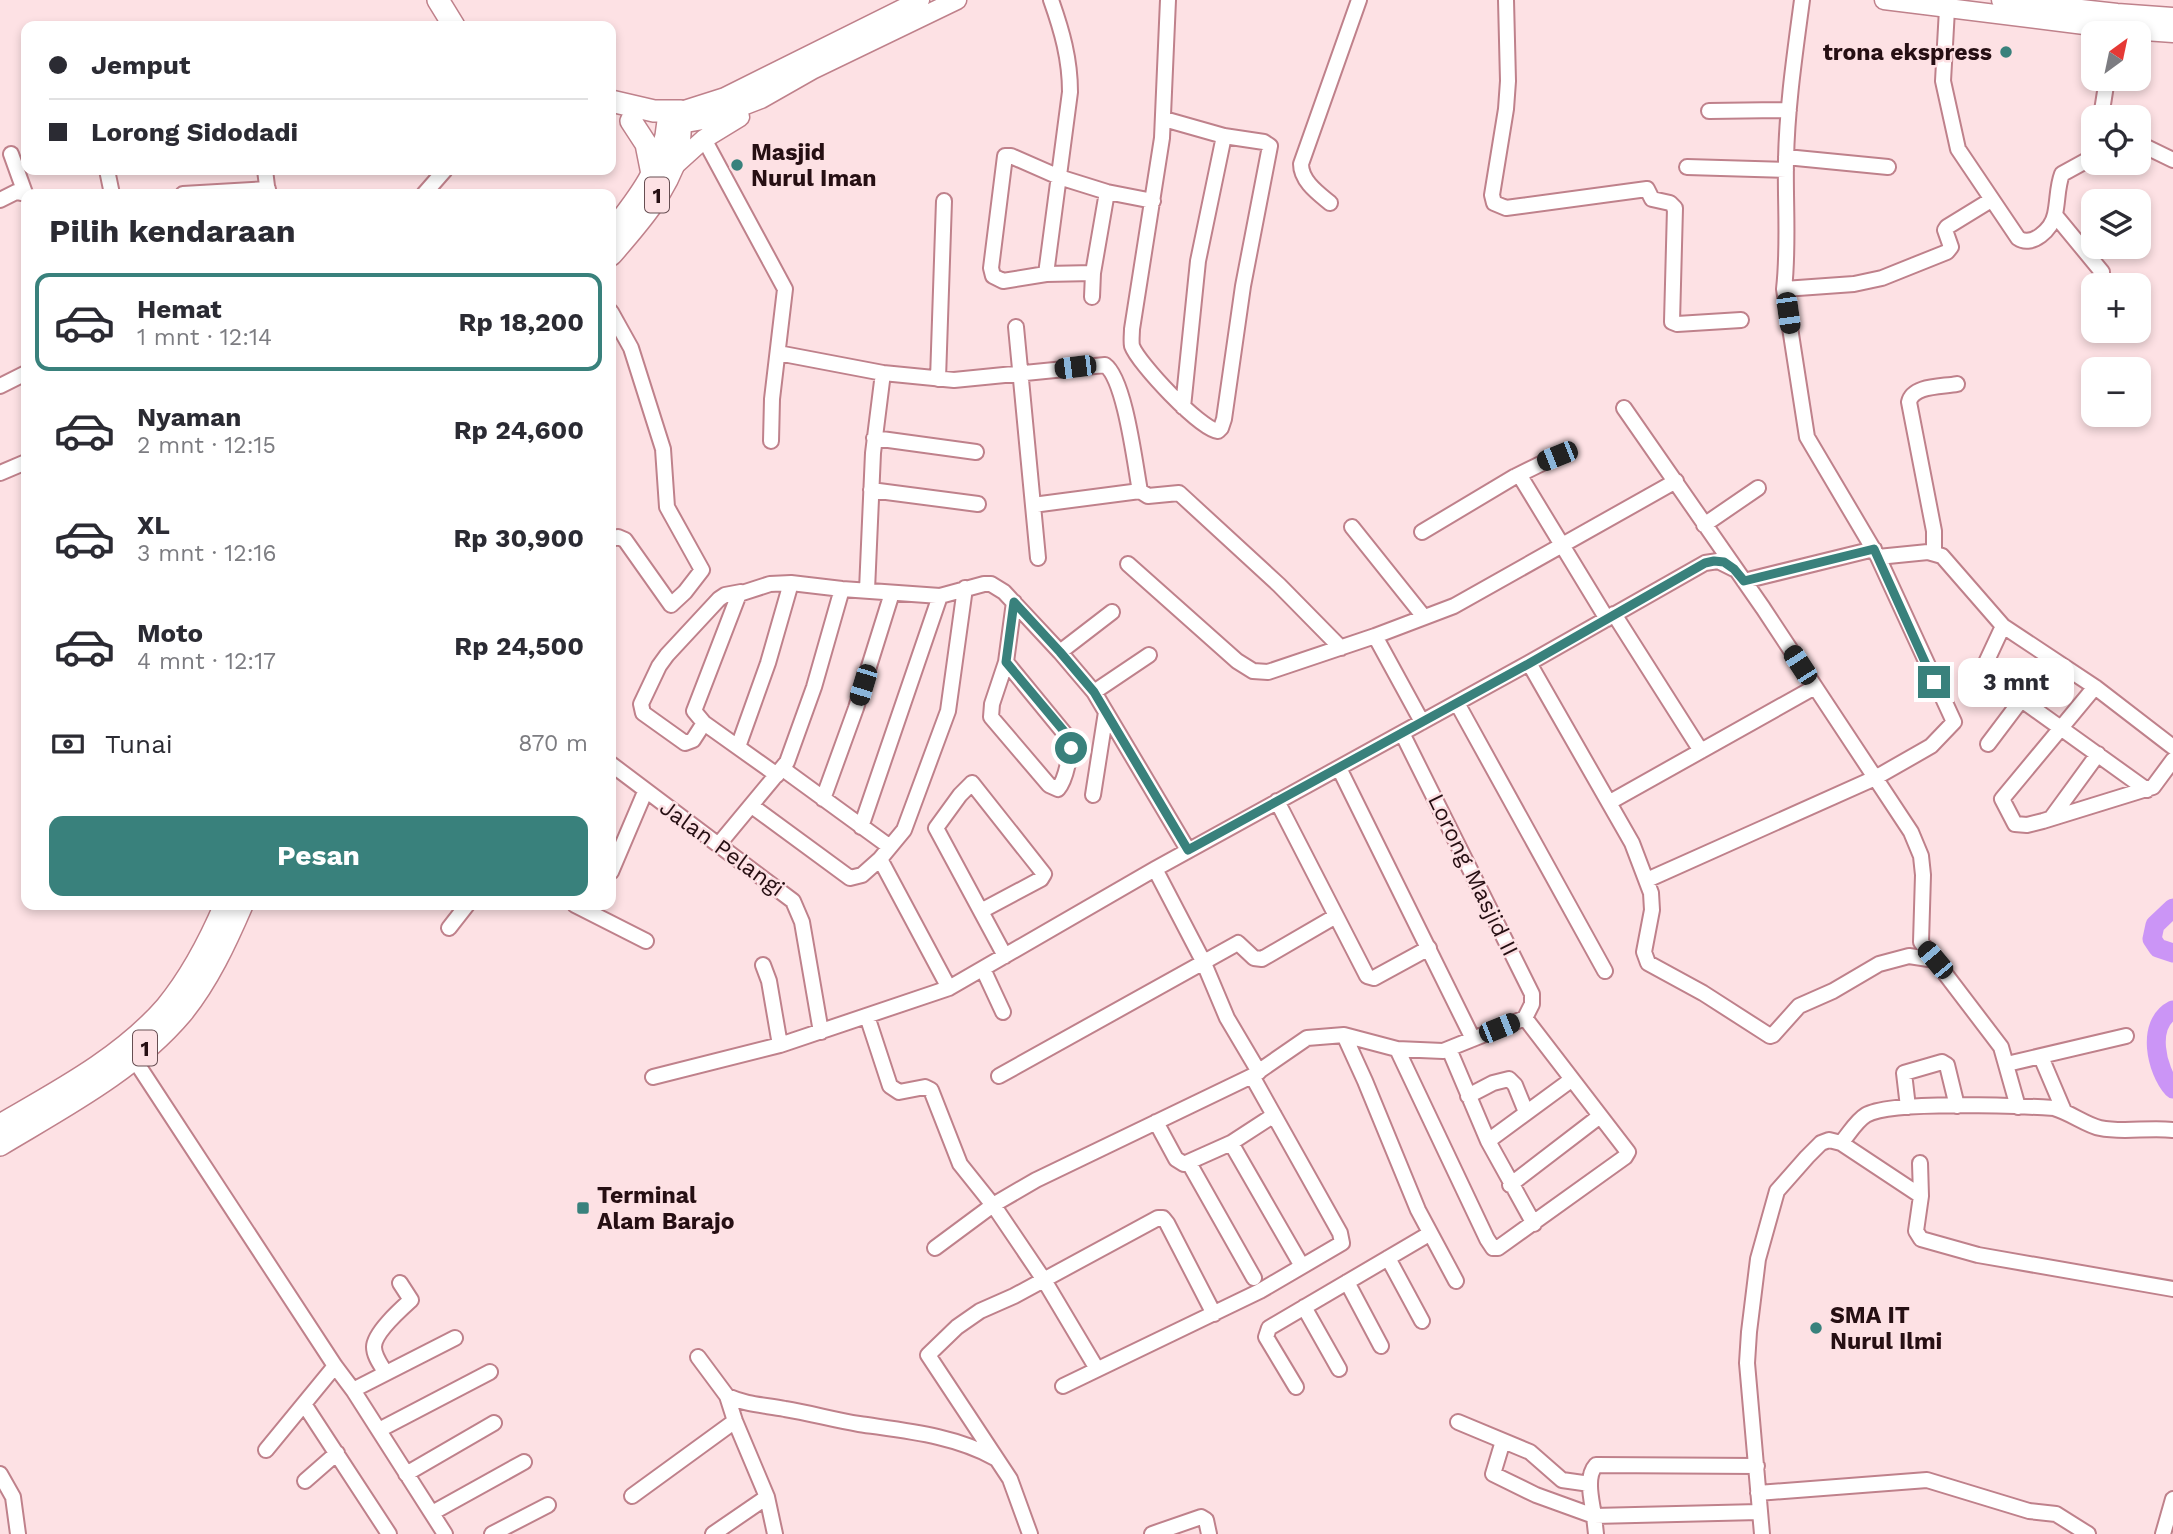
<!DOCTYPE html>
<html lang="id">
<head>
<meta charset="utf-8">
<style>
  :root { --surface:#fff; --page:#f2f2f3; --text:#2b2b33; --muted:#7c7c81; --line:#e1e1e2; --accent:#39817c }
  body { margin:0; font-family:"Work Sans",sans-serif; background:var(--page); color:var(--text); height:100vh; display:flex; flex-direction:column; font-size:26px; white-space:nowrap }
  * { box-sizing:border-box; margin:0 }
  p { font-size:23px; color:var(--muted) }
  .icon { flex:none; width:38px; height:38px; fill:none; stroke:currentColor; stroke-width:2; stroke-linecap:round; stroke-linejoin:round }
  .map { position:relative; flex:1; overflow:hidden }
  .details { position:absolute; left:21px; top:189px; width:595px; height:721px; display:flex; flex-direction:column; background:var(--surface); border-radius:14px; box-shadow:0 4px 10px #0003 }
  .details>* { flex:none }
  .hud { position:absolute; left:21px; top:21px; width:595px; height:154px; border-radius:14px; box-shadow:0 4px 10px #0003; display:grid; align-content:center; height:154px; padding:0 28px; background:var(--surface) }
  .needle { width:46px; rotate:33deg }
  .controls { position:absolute; left:2081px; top:21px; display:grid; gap:14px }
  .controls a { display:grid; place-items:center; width:70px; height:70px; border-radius:14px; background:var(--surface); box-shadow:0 4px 10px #0003; font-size:35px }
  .end { position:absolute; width:32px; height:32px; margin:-16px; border:9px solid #39817c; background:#fff; box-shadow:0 0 0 4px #fff }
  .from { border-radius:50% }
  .bubble { position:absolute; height:49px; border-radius:14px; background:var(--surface); box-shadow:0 4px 10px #0003; font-size:23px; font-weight:700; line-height:49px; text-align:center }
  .car { position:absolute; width:21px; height:42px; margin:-21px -10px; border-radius:9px; box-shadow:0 0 5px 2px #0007; background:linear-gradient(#222 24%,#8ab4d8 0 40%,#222 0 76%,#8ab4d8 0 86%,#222 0) }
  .hud b { display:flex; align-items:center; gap:24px; height:66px; font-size:26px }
  .hud b+b { border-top:2px solid var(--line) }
  .hud i { width:18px; height:18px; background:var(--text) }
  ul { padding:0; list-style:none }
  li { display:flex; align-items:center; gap:21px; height:98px; margin:0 14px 10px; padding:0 14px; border:4px solid transparent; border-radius:14px }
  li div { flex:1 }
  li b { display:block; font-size:26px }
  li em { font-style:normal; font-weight:700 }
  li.current { border-color:var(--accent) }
  li>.icon { width:63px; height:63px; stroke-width:1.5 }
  h2 { padding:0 28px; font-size:32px; line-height:84px }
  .pay { display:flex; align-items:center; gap:18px; height:77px; padding:0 28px; font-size:26px }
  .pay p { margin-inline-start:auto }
  .cta { display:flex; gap:14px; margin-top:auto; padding:14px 28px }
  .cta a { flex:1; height:80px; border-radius:14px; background:var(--accent); color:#fff; font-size:28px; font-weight:700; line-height:80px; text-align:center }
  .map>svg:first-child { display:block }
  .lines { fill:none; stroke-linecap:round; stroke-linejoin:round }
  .river { stroke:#cb95f6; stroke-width:19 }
  .minor-casing { stroke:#bf818b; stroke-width:18 }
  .major-casing { stroke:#bf818b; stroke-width:21 }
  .highway-casing { stroke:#bf818b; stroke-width:24 }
  .minor { stroke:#fff; stroke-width:14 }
  .major { stroke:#fff; stroke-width:18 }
  .highway { stroke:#fff; stroke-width:21 }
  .route { stroke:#39817c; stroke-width:9 }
  .poi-dot { fill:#39817c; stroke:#fde1e4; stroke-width:2.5 }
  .labels { text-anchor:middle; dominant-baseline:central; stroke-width:5; stroke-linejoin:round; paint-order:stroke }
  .shield { fill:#fde1e4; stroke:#664e52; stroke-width:2 }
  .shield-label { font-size:21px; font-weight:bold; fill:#260f13 }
  .poi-label { font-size:23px; font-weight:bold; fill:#260f13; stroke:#fde1e4; text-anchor:start }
  .street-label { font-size:23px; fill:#260f13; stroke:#fde1e4 }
</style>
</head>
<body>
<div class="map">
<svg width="2173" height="1534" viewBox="0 0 2173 1534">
  <rect width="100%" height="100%" fill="#fde1e4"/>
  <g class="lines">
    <path class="river" d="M2173,908L2155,925L2152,939L2158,948L2173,953
      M2173,1010C2146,1024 2156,1070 2173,1089"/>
    <g class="minor-casing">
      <path id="minor" d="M1506,0L1508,81L1506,109L1492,195L1494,203L1506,208L1521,206L1647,189L1652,199L1670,203L1675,208L1672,322L1677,324L1741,320
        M1947,9L1943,81L1958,149L2018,238C2032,248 2052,229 2055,214C2058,201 2057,187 2062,174L2093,157
        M1709,111L1789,110
        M2101,117L2107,79
        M1164,119L1224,136L1264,142L1270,146L1243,286L1224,419L1221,428L1218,431C1200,429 1138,363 1132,346C1131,341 1132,334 1132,329L1162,138L1168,0
        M704,139L785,289L772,399L771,441
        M2138,143L2173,160
        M11,154L25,193
        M1786,157L1888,167
        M1687,167L1786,170
        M107,170L112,194
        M265,170L268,194
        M183,194L268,189
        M424,194L445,170
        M0,200L16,192L26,194
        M1330,203C1318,193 1301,181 1301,164L1359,0
        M2055,215L2102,272V285
        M1093,273L1046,274L1003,281L993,276L991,268L1005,156H1011L1059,177L1107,192L1153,201
        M1046,274L1070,92C1070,59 1062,31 1051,0
        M1784,289L1854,284L1882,278L1947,252L1951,247L1945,230L1947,227L1991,200
        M1092,297L1093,273L1107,192
        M611,312L631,348L663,449L667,507L702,570L685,592L671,605L625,540L618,537L611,539
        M1016,327L1038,558
        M778,353L883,373L954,380L1105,365C1125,379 1135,465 1140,491
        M938,379L944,201
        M0,386L26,373
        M1183,407L1198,261L1224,136
        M1624,408L1763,608L1911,832L1921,856L1923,875L1921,942L2001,1047L2018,1107
        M874,438L976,452
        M0,473L26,462
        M1516,476L1557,456
        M871,490L978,504
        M1033,505L1140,491L1148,496L1179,493L1279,585L1341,648
        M1704,525L1758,488
        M1352,527L1424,617
        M1422,532L1514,477L1520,476L1607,619
        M1934,552V531L1909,402C1913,385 1942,387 1957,384
        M1878,557L1928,552L1942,556L2003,626L2095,687L2173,747
        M1128,564L1237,661L1253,671L1268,672L1375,636L1454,606L1676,481
        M1744,581L1874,549
        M867,590L873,453L883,373
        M1614,614L1701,751
        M2003,626L1983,669L1984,673L2147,790
        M1375,636L1422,722
        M1060,652L1112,612
        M1006,662L1070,740C1071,754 1066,779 1058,789L1049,785L991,717L992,704L1006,662L1014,602
        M1529,663L1632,843L1651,893L1652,910L1644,952L1648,963L1703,993L1770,1036L1773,1035L1799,1006L1833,991L1879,964L1909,956L1935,960
        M2095,687L2002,799L2015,824L2027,825L2043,821L2153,787L2173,760
        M1094,692L1149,655
        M1457,703L1605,971
        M704,723L693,740L685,743L643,713L641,704L659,666L667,655L719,599L725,595L741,592
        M1402,733L1532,994V1004L1525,1018
        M1988,744L2022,699
        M738,747L768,663L791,583
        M611,764L793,901L802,922L821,1032
        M1339,768L1473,1039
        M783,769L890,847
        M777,775L704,723L694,711L739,594L770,584L791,583L842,589L940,596L984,584H991L1004,592L1060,652L1094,692L1188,850
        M1093,795L1106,712
        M823,799L856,708L892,593
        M1277,801L1367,976L1374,978L1429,948
        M1610,802L1815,687
        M752,806L850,878L862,875L880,859L904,830L948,711L965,588
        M2052,817L2098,754
        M861,827L940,596
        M719,844L787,762L814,687L842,589
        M880,859L949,988
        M1155,869L1203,961L1227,1018L1259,1072
        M611,872L645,792
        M1647,880L1875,778L1931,746L1954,722L1878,557L1807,437L1784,289C1789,246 1785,203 1786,160C1787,106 1795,53 1802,0
        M575,905L646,941
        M981,911L1041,879L1044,874L972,783L960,795L936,828L1005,956
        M449,928L467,905
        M763,965L769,981L780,1045
        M983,969L1003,1012
        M867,1016L890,1086L899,1092L925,1087L931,1090L960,1164L996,1209L1044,1280L1097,1369
        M1344,1035L1365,1081L1418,1210L1456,1281
        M1397,1049L1487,1239L1493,1248H1498L1625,1157L1628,1152L1525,1018
        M1449,1049L1488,1141L1534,1224
        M2041,1057L2064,1111
        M134,1059L335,1366L353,1390L445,1534
        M2007,1064L2126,1036
        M999,1076L1238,943L1254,958L1262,959L1336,916
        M653,1077L780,1045L949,988L1155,869L1529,663L1705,563L1718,561L1734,569
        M1468,1096L1493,1083L1509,1079L1515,1085L1526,1112
        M1908,1107L1904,1073L1942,1062L1947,1065L1957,1106
        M1156,1122L1176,1159L1184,1164L1231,1143L1274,1115
        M1488,1141L1571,1080
        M1231,1143L1299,1261
        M1841,1143L1921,1196
        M1189,1163L1254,1278
        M1920,1163L1921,1196L1916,1231L1921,1239L1978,1255L2173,1289
        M1510,1185L1600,1116
        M935,1248L993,1205L1036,1180L1252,1076L1307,1038L1344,1035L1397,1049L1443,1051L1525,1018
        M1388,1258L1422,1321
        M1347,1282L1381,1346
        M1304,1307L1339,1369
        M698,1357L727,1396L735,1421L767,1497L775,1534
        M385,1372C381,1365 374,1356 374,1347C374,1333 401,1309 411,1300L400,1283
        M1063,1386L1260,1291L1342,1243L1340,1233L1252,1076
        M1296,1387L1266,1337L1269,1328L1429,1234
        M353,1390L455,1338
        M727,1396C747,1405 764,1405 785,1409C810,1413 834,1420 859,1424C906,1431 953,1435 995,1458
        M304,1404L389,1534
        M1458,1422L1530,1452L1562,1480L1590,1484
        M379,1430L490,1372
        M1503,1441L1493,1474L1536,1495L1594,1516L1596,1534
        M266,1450L335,1366
        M1757,1466L1596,1465C1585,1477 1592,1501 1594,1516L1759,1512
        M0,1474L13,1497L18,1534
        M406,1474L494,1423
        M305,1481L337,1453
        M1758,1493L1927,1480L2029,1511L2056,1514L2088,1534
        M632,1496L735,1421
        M432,1513L524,1462
        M492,1534L548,1505
        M713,1534L767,1497
        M1030,1534L1010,1479L928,1355L957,1327L980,1311L1014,1296L1158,1218H1163L1167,1223L1214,1314
        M1152,1534L1201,1517L1206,1520L1209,1534
        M1762,1534L1747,1363L1749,1332L1758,1259L1777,1191L1807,1157L1821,1143L1829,1140L1841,1143C1849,1134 1856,1121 1866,1115C1890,1100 2020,1106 2054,1108C2071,1113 2086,1125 2100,1128C2123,1133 2149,1127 2173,1130
        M2163,1534L2173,1499"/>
    </g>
    <g class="major-casing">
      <path id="major" d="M1884,0L2116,29L2173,33
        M2001,0L2117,13L2173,17
        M681,111L725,97L920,0
        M680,124L709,119L761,99L812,70L957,0
        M673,167L704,139L740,117"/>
    </g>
    <g class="highway-casing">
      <path id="highway" d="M438,0L454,26
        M611,101L654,111H681C680,126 681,141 677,155C666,193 636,226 611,255
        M631,121L646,144L652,174
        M611,233C637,200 665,165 668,121
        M0,1125C57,1092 122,1058 166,1007C190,978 210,940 225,905
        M0,1145C63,1107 133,1071 182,1013C208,981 226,942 242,905"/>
    </g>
    <use href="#minor" class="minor"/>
    <use href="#major" class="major"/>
    <use href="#highway" class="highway"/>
  </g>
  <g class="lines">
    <path class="route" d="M1071,748L1068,736L1006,662L1014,602L1060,652L1094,692L1188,850L1530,663L1705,563L1714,561L1724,562L1734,569L1744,581L1874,549L1934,682"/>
  </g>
  <g class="poi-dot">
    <circle cx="2006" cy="52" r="7"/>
    <circle cx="737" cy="165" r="7"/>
    <rect x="576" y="1201" width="14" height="14" rx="3.5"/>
    <circle cx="1816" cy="1328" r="7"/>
  </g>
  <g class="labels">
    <g class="shield">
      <rect x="645" y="177.5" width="24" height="35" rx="5"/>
      <rect x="133" y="1030.5" width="24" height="35" rx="5"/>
    </g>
    <g class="shield-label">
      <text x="657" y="195">1</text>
      <text x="145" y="1048">1</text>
    </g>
    <g class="poi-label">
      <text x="1992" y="52" text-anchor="end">trona ekspress</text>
      <text x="751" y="152">Masjid<tspan x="751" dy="26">Nurul Iman</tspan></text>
      <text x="597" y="1195">Terminal<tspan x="597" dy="26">Alam Barajo</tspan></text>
      <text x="1830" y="1315">SMA IT<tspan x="1830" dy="26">Nurul Ilmi</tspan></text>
    </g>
    <g class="street-label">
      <text transform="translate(722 848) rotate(36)">Jalan Pelangi</text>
      <text transform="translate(1473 875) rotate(64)">Lorong Masjid II</text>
    </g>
  </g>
</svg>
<div class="controls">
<a><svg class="needle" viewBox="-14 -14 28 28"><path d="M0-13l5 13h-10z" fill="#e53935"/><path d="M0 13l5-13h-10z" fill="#7c7c81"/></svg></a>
<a><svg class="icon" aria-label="locate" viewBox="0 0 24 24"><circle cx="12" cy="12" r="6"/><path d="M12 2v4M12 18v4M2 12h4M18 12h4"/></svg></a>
<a><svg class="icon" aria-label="layers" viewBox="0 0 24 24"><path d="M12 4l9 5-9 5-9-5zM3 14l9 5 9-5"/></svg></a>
<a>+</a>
<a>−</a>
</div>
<i class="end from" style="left:1071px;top:748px"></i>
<i class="end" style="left:1934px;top:682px"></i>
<div class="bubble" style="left:1958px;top:658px;width:116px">3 mnt</div>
<i class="car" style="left:1788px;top:313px;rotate:172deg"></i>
<i class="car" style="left:1075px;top:367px;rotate:263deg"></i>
<i class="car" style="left:1557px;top:456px;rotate:248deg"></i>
<i class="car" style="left:1800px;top:665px;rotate:327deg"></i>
<i class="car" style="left:863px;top:685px;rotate:197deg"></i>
<i class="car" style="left:1935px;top:960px;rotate:320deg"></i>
<i class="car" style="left:1499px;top:1028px;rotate:68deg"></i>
<div class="hud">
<b><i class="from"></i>Jemput</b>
<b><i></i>Lorong Sidodadi</b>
</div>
<section class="details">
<h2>Pilih kendaraan</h2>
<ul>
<li class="current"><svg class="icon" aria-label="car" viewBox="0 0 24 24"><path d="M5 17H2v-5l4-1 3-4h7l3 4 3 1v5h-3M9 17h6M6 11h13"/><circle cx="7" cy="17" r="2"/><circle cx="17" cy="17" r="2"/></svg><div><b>Hemat</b><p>1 mnt · 12:14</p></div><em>Rp 18,200</em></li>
<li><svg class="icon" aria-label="car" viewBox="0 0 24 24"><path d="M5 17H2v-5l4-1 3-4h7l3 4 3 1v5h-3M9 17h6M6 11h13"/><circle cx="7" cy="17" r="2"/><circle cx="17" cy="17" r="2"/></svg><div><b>Nyaman</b><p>2 mnt · 12:15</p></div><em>Rp 24,600</em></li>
<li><svg class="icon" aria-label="car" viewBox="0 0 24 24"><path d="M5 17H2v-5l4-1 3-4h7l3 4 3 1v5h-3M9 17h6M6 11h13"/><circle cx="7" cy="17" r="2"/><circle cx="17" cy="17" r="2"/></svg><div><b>XL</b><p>3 mnt · 12:16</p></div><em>Rp 30,900</em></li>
<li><svg class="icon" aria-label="car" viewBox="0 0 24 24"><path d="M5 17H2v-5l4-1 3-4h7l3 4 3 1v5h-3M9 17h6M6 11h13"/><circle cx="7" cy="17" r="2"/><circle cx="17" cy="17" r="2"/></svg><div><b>Moto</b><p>4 mnt · 12:17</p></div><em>Rp 24,500</em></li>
</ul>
<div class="pay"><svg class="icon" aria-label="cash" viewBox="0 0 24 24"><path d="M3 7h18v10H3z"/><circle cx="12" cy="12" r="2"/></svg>Tunai<p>870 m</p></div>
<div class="cta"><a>Pesan</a></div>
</section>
</div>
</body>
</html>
